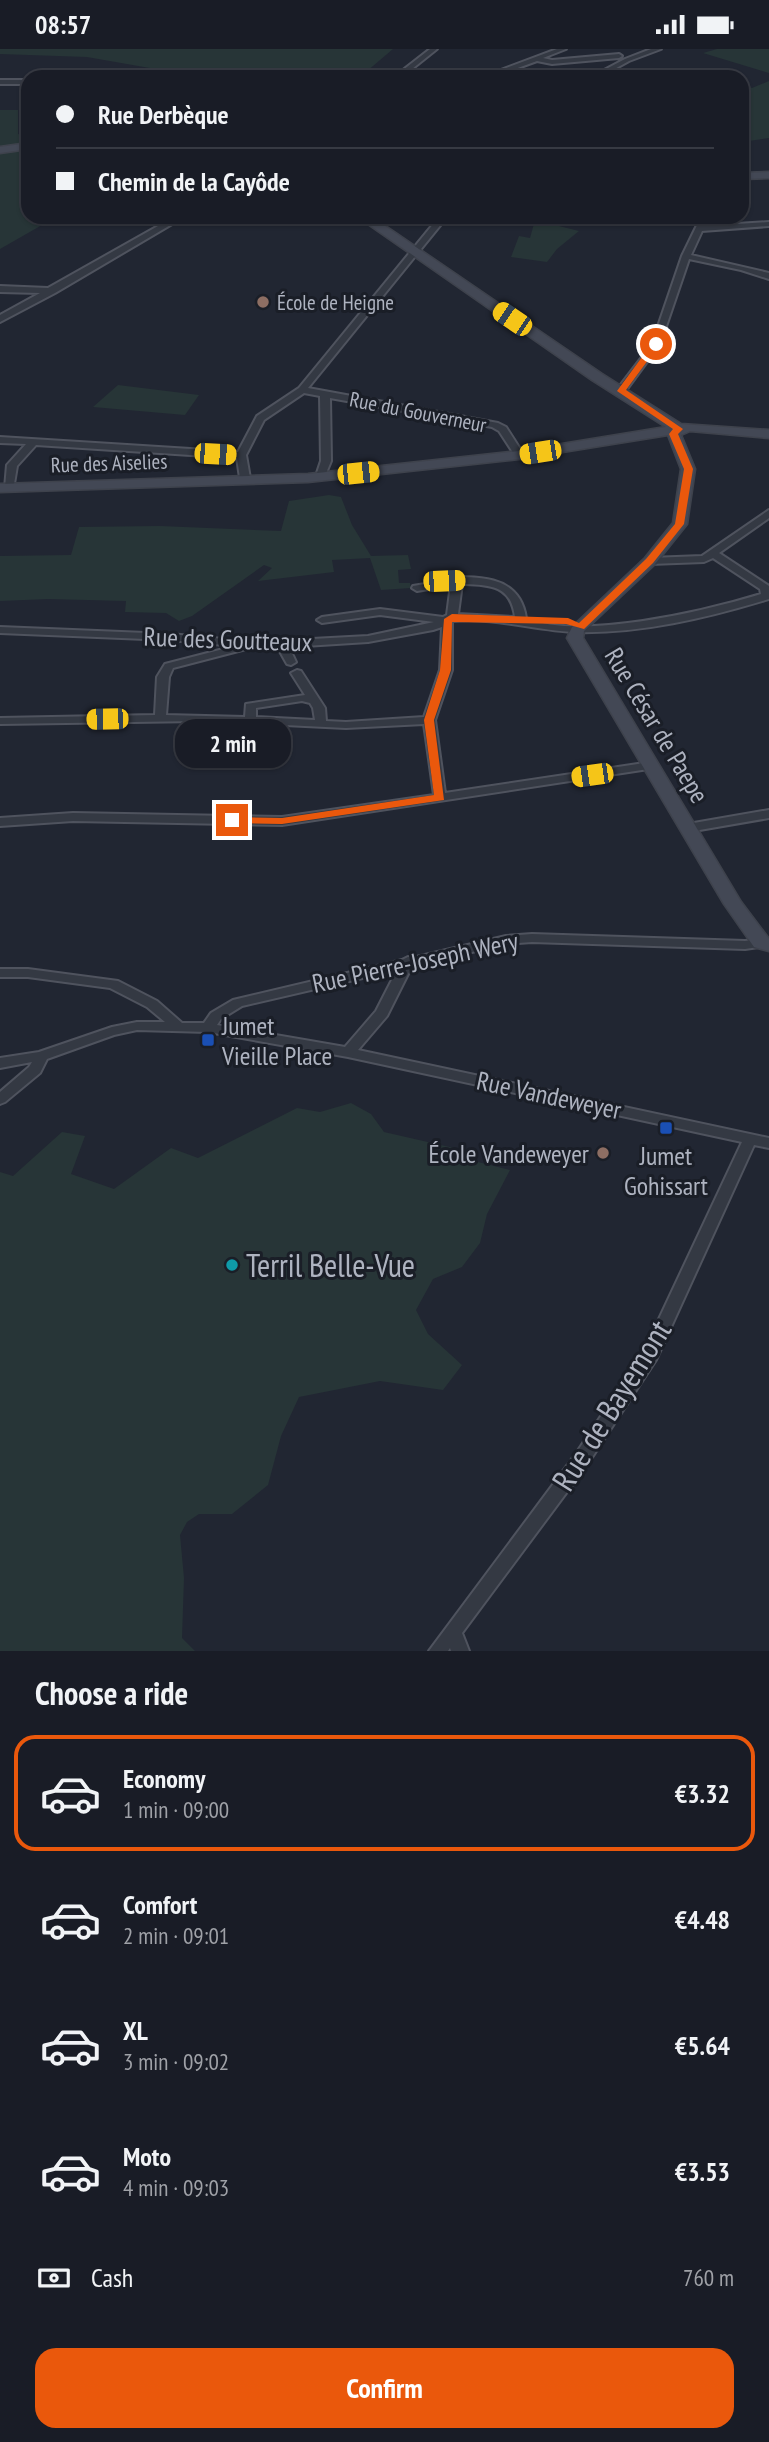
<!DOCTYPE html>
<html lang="en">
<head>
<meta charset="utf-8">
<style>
  :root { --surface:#191c26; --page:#262932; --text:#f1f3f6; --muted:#9fa1a7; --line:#373a43; --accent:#ea580c }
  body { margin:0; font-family:"PT Sans Narrow",sans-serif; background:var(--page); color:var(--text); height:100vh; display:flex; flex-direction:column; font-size:26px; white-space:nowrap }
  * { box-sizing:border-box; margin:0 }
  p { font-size:23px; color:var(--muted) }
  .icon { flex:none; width:38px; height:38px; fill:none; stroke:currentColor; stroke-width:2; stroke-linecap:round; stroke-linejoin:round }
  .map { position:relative; height:1602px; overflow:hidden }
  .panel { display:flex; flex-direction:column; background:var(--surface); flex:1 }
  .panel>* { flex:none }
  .top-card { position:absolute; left:21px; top:21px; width:728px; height:154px; border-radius:21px; box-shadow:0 2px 5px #0004,0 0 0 2px var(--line); display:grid; align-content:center; height:154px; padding:0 35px; background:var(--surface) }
  .end { position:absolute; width:32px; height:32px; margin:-16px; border:9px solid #ea580c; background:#fff; box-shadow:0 0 0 4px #fff }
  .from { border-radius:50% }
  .bubble { position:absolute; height:49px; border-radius:21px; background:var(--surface); box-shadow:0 2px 5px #0004,0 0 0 2px var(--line); font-size:23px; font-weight:700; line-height:49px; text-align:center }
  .car { position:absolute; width:21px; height:42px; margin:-21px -10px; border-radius:9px; box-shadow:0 0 5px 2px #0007; background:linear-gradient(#f5c518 24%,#345 0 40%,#f5c518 0 76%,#345 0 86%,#f5c518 0) }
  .top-card b { display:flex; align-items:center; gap:24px; height:66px; font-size:26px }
  .top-card b+b { border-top:2px solid var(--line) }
  .top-card i { width:18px; height:18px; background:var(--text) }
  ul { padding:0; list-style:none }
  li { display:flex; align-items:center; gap:21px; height:116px; margin:0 14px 10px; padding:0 21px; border:4px solid transparent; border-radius:21px }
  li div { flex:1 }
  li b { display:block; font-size:26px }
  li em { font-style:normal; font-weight:700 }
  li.active { border-color:var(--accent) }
  li>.icon { width:63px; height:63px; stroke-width:1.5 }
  h2 { padding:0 35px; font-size:32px; line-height:84px }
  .pay { display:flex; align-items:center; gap:18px; height:77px; padding:0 35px; font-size:26px }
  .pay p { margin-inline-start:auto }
  .cta { display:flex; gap:14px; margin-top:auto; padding:14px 35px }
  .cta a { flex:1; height:80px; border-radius:21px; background:var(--accent); color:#fff; font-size:28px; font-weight:700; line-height:80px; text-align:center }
  .status { display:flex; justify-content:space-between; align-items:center; height:49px; padding:0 35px; background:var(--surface); direction:ltr }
  .status svg { height:19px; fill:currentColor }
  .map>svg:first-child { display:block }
  .green { fill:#273537 }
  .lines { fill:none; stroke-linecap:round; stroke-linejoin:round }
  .street-casing { stroke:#4f535e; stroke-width:4 }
  .secondary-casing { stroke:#3e424c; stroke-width:3 }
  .street { fill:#343943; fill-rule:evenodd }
  .secondary { fill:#434855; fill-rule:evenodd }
  .route { fill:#ea580c }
  .education-dot { fill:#8d6e63; stroke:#1a1e27; stroke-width:2.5 }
  .transit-dot { fill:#1a4fb4; stroke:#1a1e27; stroke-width:2.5 }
  .culture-dot { fill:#0f9aa8; stroke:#1a1e27; stroke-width:2.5 }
  .labels { text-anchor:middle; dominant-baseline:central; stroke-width:6; stroke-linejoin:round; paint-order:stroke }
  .far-poi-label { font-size:21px; fill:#aeb3c0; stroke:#1a1e27; text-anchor:start }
  .far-street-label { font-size:21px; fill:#aeb3c0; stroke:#1a1e27 }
  .street-label { font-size:26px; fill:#aeb3c0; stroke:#1a1e27 }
  .poi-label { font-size:26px; fill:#aeb3c0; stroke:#1a1e27; text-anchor:start }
  .near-poi-label { font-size:32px; fill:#aeb3c0; stroke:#1a1e27; text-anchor:start }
  .near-street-label { font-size:32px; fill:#aeb3c0; stroke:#1a1e27 }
</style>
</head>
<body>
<div class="status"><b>08:57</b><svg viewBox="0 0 49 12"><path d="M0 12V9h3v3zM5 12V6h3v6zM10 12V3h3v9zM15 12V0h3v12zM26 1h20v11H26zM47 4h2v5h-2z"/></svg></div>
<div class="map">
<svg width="769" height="1602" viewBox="0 0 769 1602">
  <rect width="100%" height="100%" fill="#212632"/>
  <path class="green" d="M0,0H393L360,28H201L87,8L0,5Z
    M717,0H769V24L703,4Z
    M769,32V89L742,93V35L752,39Z
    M0,61H18V85L28,87V97L25,98L28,102V168H56L0,200Z
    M535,171L579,182L557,200L547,213L511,208L519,187L530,189Z
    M118,336L199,346L185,366L93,358Z
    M329,446L341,448L352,476L371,507L408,506L411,520L398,521L399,534H410L411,539L381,541L370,509L332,511L334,523L258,532L272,519L264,516L192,567L179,572L166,564L125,563L126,552L48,550L0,552V507L71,506L79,478L160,477L281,482L289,452Z
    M351,1054L371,1065L384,1083L467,1102L474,1112L510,1121L487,1165L480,1194L462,1218L433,1230L416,1261L428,1285L462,1316L443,1341L380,1332L299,1348L281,1387L268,1436L232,1465H199L187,1473L180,1486L184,1529L182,1589L195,1602H0V1123L13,1127L62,1083L85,1087L71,1125L114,1140L171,1099L198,1109L297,1059L320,1063Z"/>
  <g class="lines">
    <g class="street-casing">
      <path id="street" d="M430,0H437L402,28H394Z
        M557,0H566L543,9L552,11L619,5L622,7L619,9L552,15L537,12L493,28H482Z
        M651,0H661L629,12L600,28H591L625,10Z
        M0,31H28V35H0Z
        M174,168H184L55,244L0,273V266L40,244L0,243V237L48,239Z
        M439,168H447L308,339L498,374L506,378L524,406L522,408H516L499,382L492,378L330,349L331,412L324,429H318L316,427L321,412L320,347L304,344L264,371L246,406L250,429L248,431L245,432L240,429L237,409L36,396L17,417L13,441H7L5,439L7,416L26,395L0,394V388L238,403L257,367L299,339Z
        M701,168H709L705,177L769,173V177L702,182L691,206L769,224V230L741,221L689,210L660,295L624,344H618L616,342L652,295L682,207Z
        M769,461V469L719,504L769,537V550C707,569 640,585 574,583C534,581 493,568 452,572V621L435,671L445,744L651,713L655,715L657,717L655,719L282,776L73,772L0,777V769L73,764L282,768L434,746L424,675L346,679L199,672L0,675V669L155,666L157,628L165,615L235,597L170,591L0,584V578L170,585L256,593L368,587L434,573L380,566L322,574L317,571L322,568L380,560L443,568L447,566L451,535L436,536L435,539L417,542L412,539L413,537L425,535V531L429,530C466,528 519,520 526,569C579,592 706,562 761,545L760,540L713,509L704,513L650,515L645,512L650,509L702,507ZM462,535C490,536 511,536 515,568L458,565ZM442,578L440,621L424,668L346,673L326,672L325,659L301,622L297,621L291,624L305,646L246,655L245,668L166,666L169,628L173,619L250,599H278L287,615L291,616L296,613L289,598L368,593L433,581ZM302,652L310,654L313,659L315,671L256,668V659Z
        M769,761V769L688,783L682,779L688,775Z
        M532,885L745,892L761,890L767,894L766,897L745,900L532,893L506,895L412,917L387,967L358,1001L769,1089V1099L754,1096L656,1311L587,1416L462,1584L469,1602H451L450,1599L448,1602H429L575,1406L643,1304L742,1093L348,1008L208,983L137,981L114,986L47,1010L40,1024L5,1053L0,1055V1043L29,1018L32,1013L0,1019V1009L39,1003L112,978L137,973H165L147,958L110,939L28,928H0V920H28L118,932L157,952L182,974H204L211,964L233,951L402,911L408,908L412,909L506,887ZM397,921L376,962L345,998L217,976L221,970L242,957Z"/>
    </g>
    <g class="secondary-casing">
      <path id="secondary" d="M28,94V100L0,104V98Z
        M769,123V129L742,130V124Z
        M358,168H372L602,325L681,375L769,381V389L690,382L681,386L695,420L687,475L655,515L584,582L583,589L741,853L769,890V902L754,898L724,855L567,589L572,578L645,509L673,474L681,420L668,386L519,410L308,433L0,443V435L308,425L519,402L666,378L592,331Z"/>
    </g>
    <use href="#street" class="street"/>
    <use href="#secondary" class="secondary"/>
  </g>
  <path class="route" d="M653,293L660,295L626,341L683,380L678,385L693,420L684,475L653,514L584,580L566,575L452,573L451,621L434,671L444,751L282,775L228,774V769L232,768L282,769L434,746L424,671L440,621L444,570L452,565L568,569L579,574L646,510L675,475L684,420L669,385L673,380L617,342Z"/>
  <g class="education-dot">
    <circle cx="263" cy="253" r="7"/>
    <circle cx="603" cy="1104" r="7"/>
  </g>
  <g class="transit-dot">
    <rect x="201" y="984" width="14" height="14" rx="3.5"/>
    <rect x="659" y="1072" width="14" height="14" rx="3.5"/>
  </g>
  <circle class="culture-dot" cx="232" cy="1216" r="7"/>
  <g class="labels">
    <g class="far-poi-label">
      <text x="277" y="253">École de Heigne</text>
    </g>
    <g class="far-street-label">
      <text transform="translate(418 363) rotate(11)">Rue du Gouverneur</text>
      <text transform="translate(109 414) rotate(-2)">Rue des Aiselies</text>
    </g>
    <g class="street-label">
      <text transform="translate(228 590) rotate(2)">Rue des Goutteaux</text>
      <text transform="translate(657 676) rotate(59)">Rue César de Paepe</text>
      <text transform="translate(415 913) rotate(-12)">Rue Pierre-Joseph Wery</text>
      <text transform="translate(549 1046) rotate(12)">Rue Vandeweyer</text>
    </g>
    <g class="poi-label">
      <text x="222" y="976">Jumet<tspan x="222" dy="30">Vieille Place</tspan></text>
      <text x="589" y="1104" text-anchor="end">École Vandeweyer</text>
      <text x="666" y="1106" text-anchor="middle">Jumet<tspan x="666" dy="30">Gohissart</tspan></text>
    </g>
    <g class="near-poi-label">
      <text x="246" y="1216">Terril Belle-Vue</text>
    </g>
    <g class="near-street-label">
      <text transform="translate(611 1356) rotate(-58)">Rue de Bayemont</text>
    </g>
  </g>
</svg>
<i class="end from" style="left:656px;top:295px"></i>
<i class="end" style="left:232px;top:771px"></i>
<div class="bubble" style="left:175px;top:670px;width:116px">2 min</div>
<i class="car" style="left:512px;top:270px;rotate:304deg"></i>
<i class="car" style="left:540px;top:403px;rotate:261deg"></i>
<i class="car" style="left:215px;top:405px;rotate:93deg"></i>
<i class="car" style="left:358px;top:424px;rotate:84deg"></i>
<i class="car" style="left:444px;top:532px;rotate:88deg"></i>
<i class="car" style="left:107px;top:670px;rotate:269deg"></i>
<i class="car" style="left:592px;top:726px;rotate:262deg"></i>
<div class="top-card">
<b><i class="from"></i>Rue Derbèque</b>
<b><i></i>Chemin de la Cayôde</b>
</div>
</div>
<section class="panel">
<h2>Choose a ride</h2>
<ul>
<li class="active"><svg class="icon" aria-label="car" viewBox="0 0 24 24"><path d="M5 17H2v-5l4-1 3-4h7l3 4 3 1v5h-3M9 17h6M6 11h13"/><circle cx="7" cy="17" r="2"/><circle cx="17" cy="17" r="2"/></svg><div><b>Economy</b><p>1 min · 09:00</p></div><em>€3.32</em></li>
<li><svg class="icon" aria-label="car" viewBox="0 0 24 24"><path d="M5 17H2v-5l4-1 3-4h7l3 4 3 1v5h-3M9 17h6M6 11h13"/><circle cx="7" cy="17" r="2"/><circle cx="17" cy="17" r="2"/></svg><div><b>Comfort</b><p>2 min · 09:01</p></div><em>€4.48</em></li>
<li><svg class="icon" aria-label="car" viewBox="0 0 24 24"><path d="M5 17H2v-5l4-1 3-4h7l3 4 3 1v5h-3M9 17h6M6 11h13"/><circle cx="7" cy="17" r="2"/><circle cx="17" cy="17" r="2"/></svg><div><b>XL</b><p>3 min · 09:02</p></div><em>€5.64</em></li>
<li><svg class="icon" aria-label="car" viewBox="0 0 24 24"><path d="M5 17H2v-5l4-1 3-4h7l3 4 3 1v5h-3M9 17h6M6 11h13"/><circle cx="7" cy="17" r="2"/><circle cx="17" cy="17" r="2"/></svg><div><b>Moto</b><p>4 min · 09:03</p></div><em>€3.53</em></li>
</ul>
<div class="pay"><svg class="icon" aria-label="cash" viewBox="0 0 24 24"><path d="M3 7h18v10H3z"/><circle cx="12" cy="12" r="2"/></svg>Cash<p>760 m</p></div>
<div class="cta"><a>Confirm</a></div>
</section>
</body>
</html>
